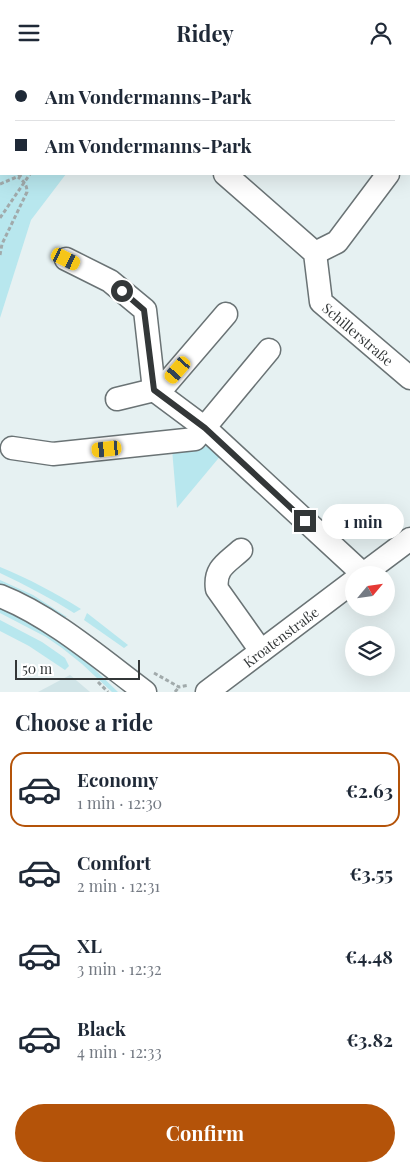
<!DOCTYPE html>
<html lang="en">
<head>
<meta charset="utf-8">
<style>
  :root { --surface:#fff; --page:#f2f2f3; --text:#1f2937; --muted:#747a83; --line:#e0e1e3; --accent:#b45309 }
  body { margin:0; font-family:"Playfair Display",serif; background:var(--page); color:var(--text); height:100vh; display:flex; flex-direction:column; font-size:19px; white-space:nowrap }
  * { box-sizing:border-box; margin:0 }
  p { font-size:16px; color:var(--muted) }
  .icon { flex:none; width:28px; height:28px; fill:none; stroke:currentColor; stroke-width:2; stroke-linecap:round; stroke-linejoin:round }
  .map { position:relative; height:627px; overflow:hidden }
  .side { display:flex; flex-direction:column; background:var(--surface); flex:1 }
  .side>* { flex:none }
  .guide { position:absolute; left:0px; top:0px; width:410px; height:110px; box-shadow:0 5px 20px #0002; display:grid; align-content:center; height:110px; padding:0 15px; background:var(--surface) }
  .needle { width:32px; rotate:61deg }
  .tools { position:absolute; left:345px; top:501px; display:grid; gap:10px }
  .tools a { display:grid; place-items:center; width:50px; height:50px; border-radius:50%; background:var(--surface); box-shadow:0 5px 20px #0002; font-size:25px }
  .scale { position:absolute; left:15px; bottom:12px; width:125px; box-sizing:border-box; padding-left:5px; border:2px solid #333738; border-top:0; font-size:14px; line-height:18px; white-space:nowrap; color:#333738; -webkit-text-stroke:4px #fff; paint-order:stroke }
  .end { position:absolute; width:22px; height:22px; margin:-11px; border:6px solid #333738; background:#fff; box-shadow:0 0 0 2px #fff }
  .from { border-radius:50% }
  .bubble { position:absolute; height:35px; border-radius:18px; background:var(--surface); box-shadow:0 5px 20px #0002; font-size:16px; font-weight:700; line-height:35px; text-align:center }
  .car { position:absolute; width:15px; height:30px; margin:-15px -8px; border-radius:6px; box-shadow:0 0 4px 1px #0007; background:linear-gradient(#f5c518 24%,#345 0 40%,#f5c518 0 76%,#345 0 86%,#f5c518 0) }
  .guide b { display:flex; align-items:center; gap:18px; height:48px; font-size:19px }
  .guide b+b { border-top:1px solid var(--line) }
  .guide i { width:12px; height:12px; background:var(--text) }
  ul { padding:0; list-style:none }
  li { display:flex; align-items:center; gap:15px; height:75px; margin:0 10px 8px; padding:0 5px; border:2px solid transparent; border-radius:15px }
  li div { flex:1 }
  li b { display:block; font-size:19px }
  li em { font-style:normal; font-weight:700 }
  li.selected { border-color:var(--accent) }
  li>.icon { width:45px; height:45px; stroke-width:1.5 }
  h2 { padding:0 15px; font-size:22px; line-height:60px }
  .primary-button { display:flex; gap:10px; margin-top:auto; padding:10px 15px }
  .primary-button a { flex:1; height:58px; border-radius:30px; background:var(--accent); color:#fff; font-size:20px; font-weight:700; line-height:58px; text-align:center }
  header { display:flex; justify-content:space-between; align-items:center; height:65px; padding:0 15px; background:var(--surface); font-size:22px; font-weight:700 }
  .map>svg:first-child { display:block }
  .built { fill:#d0e4e7 }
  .green { fill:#b8e7ee }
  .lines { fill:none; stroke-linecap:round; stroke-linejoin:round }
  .minor-casing { stroke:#6a7375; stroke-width:25 }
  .path { stroke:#a1aaab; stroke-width:3; stroke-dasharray:4 2.5; stroke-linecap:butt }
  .minor { stroke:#fff; stroke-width:22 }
  .route { stroke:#333738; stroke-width:6 }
  .labels { text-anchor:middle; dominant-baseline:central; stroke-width:4; stroke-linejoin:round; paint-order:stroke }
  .street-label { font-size:14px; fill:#333738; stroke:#fff }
</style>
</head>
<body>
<header><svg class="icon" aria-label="menu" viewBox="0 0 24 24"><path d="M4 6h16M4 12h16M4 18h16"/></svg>Ridey<svg class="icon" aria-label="person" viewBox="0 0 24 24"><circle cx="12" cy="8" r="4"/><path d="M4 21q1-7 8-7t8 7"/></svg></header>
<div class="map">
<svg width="410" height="627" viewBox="0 0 410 627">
  <rect width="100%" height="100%" fill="#e6f1f2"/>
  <path class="built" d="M70,610L90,627H38Z"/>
  <path class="green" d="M0,0H104V1H1V109H66L31,155L0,253Z
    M210,381L222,389L177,443L172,384Z
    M0,502C29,514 54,527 81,544L74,548C50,533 26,520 0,508Z
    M0,515L33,530L67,552H61L10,523L0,519Z
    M0,543L49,569L87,597L118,627H112L82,599L62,583L46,572L0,548Z
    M87,548L128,580L124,583L84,555Z
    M0,555L42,577L65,593L69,601L65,605L29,581L0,566Z"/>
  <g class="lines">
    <g class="minor-casing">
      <g id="minor">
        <path d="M213,1L214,0"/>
        <path d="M409,81L410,80"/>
        <path id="s1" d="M225,109L315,188L321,237L410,313"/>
        <path d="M315,188L337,177L388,109"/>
        <path d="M66,194L110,216L145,245L154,325L205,363L363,509"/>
        <path d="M117,334L154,325L166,319L226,249"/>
        <path d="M12,383L53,389L195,374L269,285"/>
        <path d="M241,485C227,498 214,503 217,524L261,586"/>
        <path d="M362,510L410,474"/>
        <path d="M0,531C51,551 101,594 145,627"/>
        <path id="s2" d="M207,627L354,516"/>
      </g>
    </g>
    <path class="path" d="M73,0V1
      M0,119L24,109
      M0,153L30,109
      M0,190L2,179L27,127C27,119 23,116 18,112
      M154,608L179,622L189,620
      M98,617L108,627
      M175,627L179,622"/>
    <use href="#minor" class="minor"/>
  </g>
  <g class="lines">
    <path class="route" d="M122,226L144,245L154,325L205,363L305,456"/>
  </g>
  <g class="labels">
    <g class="street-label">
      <text stroke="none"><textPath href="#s1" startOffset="218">Schillerstraße</textPath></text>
      <text stroke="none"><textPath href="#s2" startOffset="92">Kroatenstraße</textPath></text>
    </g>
  </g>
</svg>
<div class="tools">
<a><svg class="needle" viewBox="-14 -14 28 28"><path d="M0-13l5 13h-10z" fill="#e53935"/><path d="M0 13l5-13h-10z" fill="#747a83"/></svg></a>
<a><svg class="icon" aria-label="layers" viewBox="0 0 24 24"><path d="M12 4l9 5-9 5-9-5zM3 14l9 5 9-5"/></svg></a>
</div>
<div class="scale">50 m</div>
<i class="end from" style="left:122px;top:226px"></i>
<i class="end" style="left:305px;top:456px"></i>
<div class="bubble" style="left:322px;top:439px;width:82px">1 min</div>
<i class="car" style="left:66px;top:194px;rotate:116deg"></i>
<i class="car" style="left:178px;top:305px;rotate:221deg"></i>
<i class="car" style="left:107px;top:384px;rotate:264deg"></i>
<div class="guide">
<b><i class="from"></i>Am Vondermanns-Park</b>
<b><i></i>Am Vondermanns-Park</b>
</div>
</div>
<section class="side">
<h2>Choose a ride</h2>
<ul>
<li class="selected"><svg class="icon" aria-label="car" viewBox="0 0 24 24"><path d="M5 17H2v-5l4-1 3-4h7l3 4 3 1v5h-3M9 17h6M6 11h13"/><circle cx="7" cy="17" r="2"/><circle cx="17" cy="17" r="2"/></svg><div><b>Economy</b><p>1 min · 12:30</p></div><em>€2.63</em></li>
<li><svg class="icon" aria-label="car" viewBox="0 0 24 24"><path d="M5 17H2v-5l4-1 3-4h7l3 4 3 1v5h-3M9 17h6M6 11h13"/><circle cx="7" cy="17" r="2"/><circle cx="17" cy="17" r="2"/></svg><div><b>Comfort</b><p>2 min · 12:31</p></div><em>€3.55</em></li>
<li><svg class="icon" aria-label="car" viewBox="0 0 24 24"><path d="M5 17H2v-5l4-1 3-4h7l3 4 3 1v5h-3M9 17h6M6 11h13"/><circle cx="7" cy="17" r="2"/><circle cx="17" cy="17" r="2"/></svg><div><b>XL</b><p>3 min · 12:32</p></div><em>€4.48</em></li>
<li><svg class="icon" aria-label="car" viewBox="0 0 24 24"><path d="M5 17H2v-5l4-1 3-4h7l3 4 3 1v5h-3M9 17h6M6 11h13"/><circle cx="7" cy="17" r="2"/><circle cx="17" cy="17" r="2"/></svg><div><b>Black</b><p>4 min · 12:33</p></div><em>€3.82</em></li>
</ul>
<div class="primary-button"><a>Confirm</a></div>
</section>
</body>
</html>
